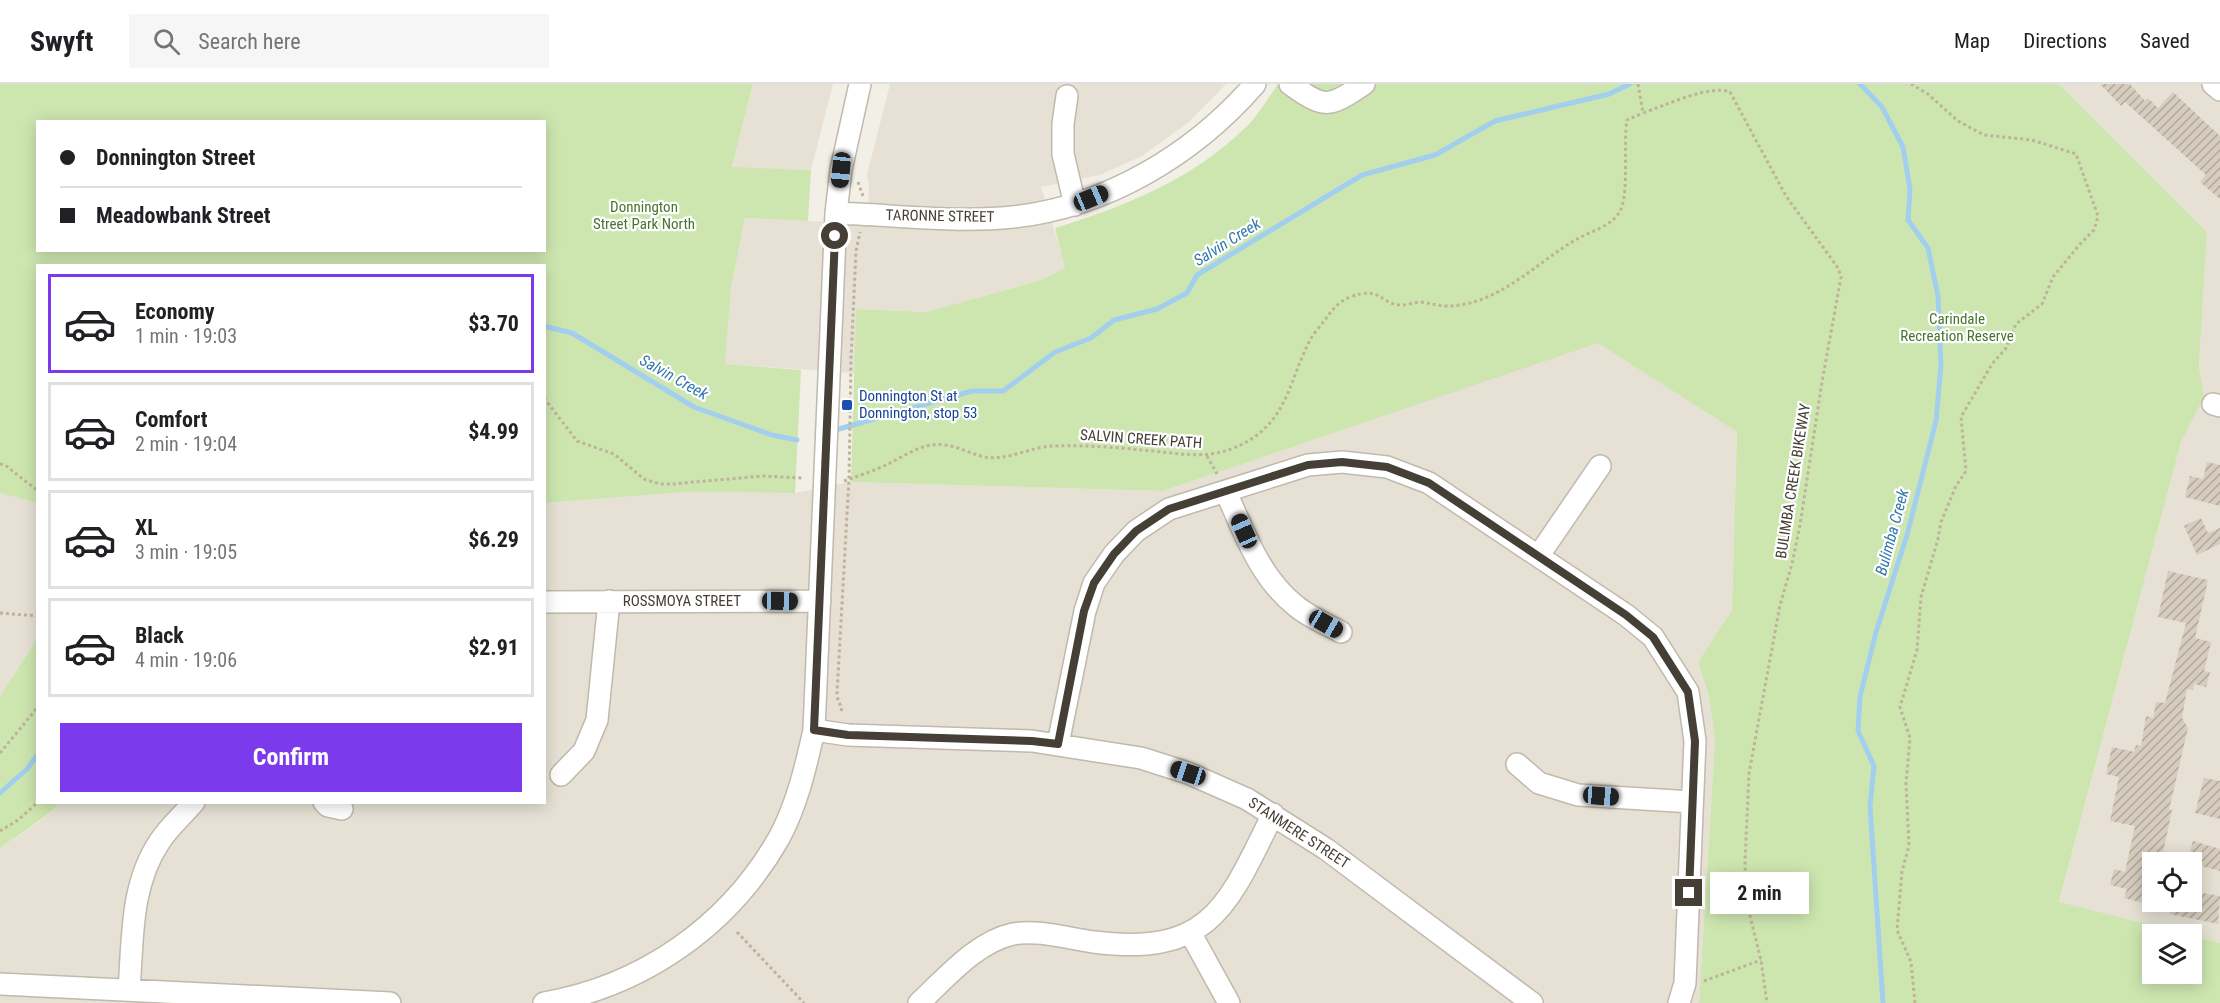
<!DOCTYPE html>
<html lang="en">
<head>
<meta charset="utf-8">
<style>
  :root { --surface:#fff; --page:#f6f6f6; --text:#202124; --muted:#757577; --line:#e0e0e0; --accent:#7c3aed }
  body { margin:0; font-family:"Roboto Condensed",sans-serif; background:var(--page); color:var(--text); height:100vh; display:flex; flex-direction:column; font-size:22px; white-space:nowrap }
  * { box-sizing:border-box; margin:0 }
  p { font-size:20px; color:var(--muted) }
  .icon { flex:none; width:33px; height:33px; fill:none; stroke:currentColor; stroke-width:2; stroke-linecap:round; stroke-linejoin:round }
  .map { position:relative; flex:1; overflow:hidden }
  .sheet { position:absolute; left:36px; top:180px; width:510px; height:540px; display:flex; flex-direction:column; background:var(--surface); border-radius:0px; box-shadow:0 3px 15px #0003 }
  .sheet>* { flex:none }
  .banner { position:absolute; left:36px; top:36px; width:510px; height:132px; border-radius:0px; box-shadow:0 3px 15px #0003; display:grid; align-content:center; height:132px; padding:0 24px; background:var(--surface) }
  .buttons { position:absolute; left:2142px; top:768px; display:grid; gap:12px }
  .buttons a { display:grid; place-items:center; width:60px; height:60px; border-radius:0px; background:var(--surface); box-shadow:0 3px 15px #0003; font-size:30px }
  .end { position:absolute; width:27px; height:27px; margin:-14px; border:8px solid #453f35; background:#fff; box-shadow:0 0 0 3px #fff }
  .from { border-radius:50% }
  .bubble { position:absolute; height:42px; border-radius:0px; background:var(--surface); box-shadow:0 3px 15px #0003; font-size:20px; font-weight:700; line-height:42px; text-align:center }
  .car { position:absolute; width:18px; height:36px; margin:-18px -9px; border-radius:8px; box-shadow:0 0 4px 2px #0007; background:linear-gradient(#222 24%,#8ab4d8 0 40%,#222 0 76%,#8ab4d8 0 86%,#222 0) }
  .banner b { display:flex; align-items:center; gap:21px; height:57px; font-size:22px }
  .banner b+b { border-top:2px solid var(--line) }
  .banner i { width:15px; height:15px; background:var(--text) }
  ul { padding:10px 0 0; list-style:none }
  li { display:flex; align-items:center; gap:18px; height:99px; margin:0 12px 9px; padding:0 12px; border:3px solid var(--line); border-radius:0px }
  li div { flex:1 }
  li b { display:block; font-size:22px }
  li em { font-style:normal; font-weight:700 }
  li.on { border-color:var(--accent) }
  li>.icon { width:54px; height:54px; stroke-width:1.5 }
  .button { display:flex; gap:12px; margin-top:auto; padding:12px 24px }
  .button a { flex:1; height:69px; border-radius:0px; background:var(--accent); color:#fff; font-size:24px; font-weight:700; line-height:69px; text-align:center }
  header { display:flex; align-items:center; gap:36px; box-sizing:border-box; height:84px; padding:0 30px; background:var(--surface); border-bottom:2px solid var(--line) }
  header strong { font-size:28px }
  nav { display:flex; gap:33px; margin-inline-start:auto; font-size:21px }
  .search { width:420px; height:54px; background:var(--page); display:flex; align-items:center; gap:15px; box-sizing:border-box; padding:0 21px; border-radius:0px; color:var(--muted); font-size:22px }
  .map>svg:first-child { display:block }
  .residential { fill:#e6e1d4; fill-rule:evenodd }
  .park { fill:#cde6b0; fill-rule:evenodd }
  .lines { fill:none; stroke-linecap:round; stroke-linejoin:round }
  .stream { stroke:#a3cfee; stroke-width:5 }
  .building { fill:url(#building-hatch) }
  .minor-casing { stroke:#c0b9ac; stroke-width:24 }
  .path { stroke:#bfb29a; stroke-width:3; stroke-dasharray:3 3; stroke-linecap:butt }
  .minor { stroke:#fff; stroke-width:21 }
  .route { stroke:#453f35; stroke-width:8 }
  .transit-dot { fill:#1a4fb4; stroke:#fff; stroke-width:2 }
  .labels { text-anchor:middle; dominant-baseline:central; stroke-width:4.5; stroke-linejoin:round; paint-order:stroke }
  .park-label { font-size:15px; fill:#46752b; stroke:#fff }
  .street-label { font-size:15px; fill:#453f35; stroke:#fff }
  .transit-label { font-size:15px; fill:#164399; stroke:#fff; text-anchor:start }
  .water-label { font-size:16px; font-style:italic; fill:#3278ad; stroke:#fff }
</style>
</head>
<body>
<header>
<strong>Swyft</strong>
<div class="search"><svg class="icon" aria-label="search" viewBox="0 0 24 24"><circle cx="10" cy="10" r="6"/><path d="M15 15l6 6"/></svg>Search here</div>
<nav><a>Map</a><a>Directions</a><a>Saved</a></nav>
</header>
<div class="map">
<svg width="2220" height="919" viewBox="0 0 2220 919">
  <defs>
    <pattern id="building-hatch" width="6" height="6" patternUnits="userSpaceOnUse" patternTransform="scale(1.5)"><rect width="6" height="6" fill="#d7cdbf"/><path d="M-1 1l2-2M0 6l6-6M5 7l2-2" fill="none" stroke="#b0a89c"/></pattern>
  </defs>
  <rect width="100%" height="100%" fill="#f2efe6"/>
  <path class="residential" d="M753,0H833L811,86L732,84Z
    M890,0H1226L1189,38L1142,72L1100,91L1041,103L1066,184L1041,196L926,228L857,225L854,289L725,280L731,204L745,134L868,140L869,103L867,91Z
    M2059,0H2220V859L2059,819L2181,358L2203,313L2199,283L2207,148ZM2152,778H2192V818H2152Z
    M1598,258L1737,348L1732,526L1698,578L1709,613L1715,656L1699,919H0V764L47,732L60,719L544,718L545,419L685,408L795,409L851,398L1163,407Z
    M0,409L38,419L37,555L0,612Z"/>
  <path class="park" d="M0,0H753L732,83L811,86L808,137L745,134L731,204L725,280L801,286L795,409L685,408L545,419L544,182H38L37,419L0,409ZM38,38H544V166H38Z
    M1278,0H2059L2207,148L2199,283L2204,313L2181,358L2059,818L2186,850H2152V890H2192V852L2220,859V919H1699L1715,656L1709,613L1698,578L1732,526L1737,348L1598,259L1163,407L851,398L856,225L926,228L1041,196L1065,184L1055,144C1124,123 1193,95 1245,44C1258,32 1268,14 1278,0Z
    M37,555L38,718L60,719L47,731L0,764V612Z"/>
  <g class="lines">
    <path class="stream" d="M1860,0L1882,23L1903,63L1910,105L1908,136L1928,164L1938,212L1941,281L1936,337L1907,451L1876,548L1860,613L1858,647L1874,682L1870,722L1883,919
      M544,242L572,249L694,323L772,351L797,356
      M832,347L972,307H1003L1055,268L1091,254L1114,236L1157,225L1187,209L1197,191L1362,91L1435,71L1495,37L1609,10L1630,0
      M0,709L27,685L38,670"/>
  </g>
  <path class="building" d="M2100,0H2130L2145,17L2148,14L2158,24L2173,8L2220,52V115L2200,98L2206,91L2125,18L2121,22Z
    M2207,378L2220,381V422L2185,413L2190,392L2203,395Z
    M2201,434L2208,449L2220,444V460L2197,471L2184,442Z
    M2168,487L2208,496L2195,554L2211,558L2204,587L2210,588L2206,603L2194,600L2193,606L2187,605L2182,634L2188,644L2169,726H2172L2162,774L2152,772V821L2124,814L2127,805L2110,801L2114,785L2125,788L2135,742L2110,737L2119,693L2106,690L2112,663L2134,668L2136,661L2141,662L2146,632L2153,634L2156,618L2165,619L2186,539L2158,533Z
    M2204,694L2220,697V735L2195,729Z
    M2193,757L2220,765V787L2187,778Z
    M2192,807L2220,812L2218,840L2170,830L2172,818H2192Z"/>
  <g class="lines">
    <g class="minor-casing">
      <path id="minor" d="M1290,0C1326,26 1329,23 1364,0
        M2213,0L2220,6
        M1067,12L1063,40V70L1075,121
        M836,129C895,131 955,139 1013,133C1107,123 1194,70 1255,0
        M2213,320L2220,322
        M1226,408C1244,448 1260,494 1296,522C1309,533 1326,540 1341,548
        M1539,471L1600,382
        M544,518L820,517
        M814,646L848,651L1032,657L1141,674L1188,689L1247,715L1326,765L1532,919
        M1058,660L1085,527L1094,499L1114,470L1136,447L1169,425L1308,381L1342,378L1387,383L1429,399L1626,531L1653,553L1688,608L1695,657L1685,899L1679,919
        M1517,680L1539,699L1578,711L1692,718
        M561,691L584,667L597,636L609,517
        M324,718L328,722L342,725
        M1191,850L1229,919
        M0,900L390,919
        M129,906C133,855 130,801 160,757C169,743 183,731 194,718
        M544,919C643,902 729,842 779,754C797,721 806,682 814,646L836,129L841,86L860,0
        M919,919C946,894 976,858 1013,850C1038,845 1070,855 1094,858C1211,873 1228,821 1273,730"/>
    </g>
    <path class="path" d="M1638,0L1643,29C1664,22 1710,0 1730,8L1786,112L1838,184L1841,193L1822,298L1800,441L1792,480L1780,521L1749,689L1745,778L1746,816L1761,876L1767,919
      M1911,0L1928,10L1958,37L1984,51L2032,56L2076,70L2098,132L2094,146L2080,160L2053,193L2042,220L2016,240L2006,264L1992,280L1961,333L1966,387L1956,402L1941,438L1938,455L1921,513L1917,566L1900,623L1910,654L1906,699L1909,762L1902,787L1897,846L1911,878L1915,919
      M858,98L863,112
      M544,314L577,357L614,370L644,395L660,400H672L763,392L802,394
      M1207,372L1217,390
      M0,380L5,381L38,407
      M844,397C858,392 873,387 886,381C901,374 916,363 932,361C951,358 967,369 985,373C1008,377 1029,363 1053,362C1082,361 1113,363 1142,366C1172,368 1203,376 1231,365C1287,344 1287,301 1310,256C1314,249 1320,242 1325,236C1332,226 1338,218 1350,213C1382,201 1380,221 1402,221C1408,221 1414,218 1421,218C1430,219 1437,222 1446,222C1498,222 1534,180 1577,155C1591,147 1614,142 1621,125C1629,106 1623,60 1627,36L1643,29
      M0,529L38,532
      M841,627L842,624L838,617L837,609L849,395L851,274L856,167L860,148
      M0,669L38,623
      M0,747L18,736L38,718
      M737,848L804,919
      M1704,897L1761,876"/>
    <use href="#minor" class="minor"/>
  </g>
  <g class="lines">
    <path class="route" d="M835,152L814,646L848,651L1032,657L1058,660L1084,527L1094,499L1114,470L1136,447L1169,425L1308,381L1342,378L1387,383L1429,399L1626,531L1653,553L1688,608L1695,657L1689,809"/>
  </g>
  <rect class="transit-dot" x="841" y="315" width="12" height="12" rx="3"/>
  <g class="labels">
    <g class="park-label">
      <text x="644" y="123">Donnington<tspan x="644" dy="17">Street Park North</tspan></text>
      <text x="1957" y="235">Carindale<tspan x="1957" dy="17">Recreation Reserve</tspan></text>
    </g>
    <g class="street-label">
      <text transform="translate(940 132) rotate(1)">TARONNE STREET</text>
      <text transform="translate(1141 355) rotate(4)">SALVIN CREEK PATH</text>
      <text transform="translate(1793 397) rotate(-81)">BULIMBA CREEK BIKEWAY</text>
      <text x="682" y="517">ROSSMOYA STREET</text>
      <text transform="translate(1299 749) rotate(33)">STANMERE STREET</text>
    </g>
    <g class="transit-label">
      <text x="859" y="312">Donnington St at<tspan x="859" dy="17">Donnington, stop 53</tspan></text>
    </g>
    <g class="water-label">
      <text transform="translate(1227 158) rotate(-32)">Salvin Creek</text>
      <text transform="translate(674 293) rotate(29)">Salvin Creek</text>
      <text transform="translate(1892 448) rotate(-75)">Bulimba Creek</text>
    </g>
  </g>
</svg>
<div class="buttons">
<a><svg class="icon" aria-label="locate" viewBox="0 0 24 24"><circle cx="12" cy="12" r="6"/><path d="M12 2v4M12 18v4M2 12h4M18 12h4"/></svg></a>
<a><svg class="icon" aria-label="layers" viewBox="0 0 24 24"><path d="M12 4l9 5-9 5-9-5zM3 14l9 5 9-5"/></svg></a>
</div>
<i class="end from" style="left:835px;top:152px"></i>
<i class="end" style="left:1689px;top:809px"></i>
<div class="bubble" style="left:1710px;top:788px;width:99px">2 min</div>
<i class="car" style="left:841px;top:86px;rotate:186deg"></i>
<i class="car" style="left:1091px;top:114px;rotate:67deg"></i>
<i class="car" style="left:1244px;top:447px;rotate:336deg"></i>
<i class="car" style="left:780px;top:517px;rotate:91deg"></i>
<i class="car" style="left:1326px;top:540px;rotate:120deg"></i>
<i class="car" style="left:1188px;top:689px;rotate:288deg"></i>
<i class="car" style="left:1601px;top:712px;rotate:94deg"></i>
<div class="banner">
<b><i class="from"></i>Donnington Street</b>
<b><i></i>Meadowbank Street</b>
</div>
<section class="sheet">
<ul>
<li class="on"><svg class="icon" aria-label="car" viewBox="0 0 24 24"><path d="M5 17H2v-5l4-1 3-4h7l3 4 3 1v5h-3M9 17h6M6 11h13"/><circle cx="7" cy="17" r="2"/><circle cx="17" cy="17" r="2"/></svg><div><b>Economy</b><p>1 min · 19:03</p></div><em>$3.70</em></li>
<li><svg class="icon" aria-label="car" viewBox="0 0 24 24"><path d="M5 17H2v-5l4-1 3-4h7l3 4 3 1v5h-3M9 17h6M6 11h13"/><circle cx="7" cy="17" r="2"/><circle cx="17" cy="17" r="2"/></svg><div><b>Comfort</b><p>2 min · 19:04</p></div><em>$4.99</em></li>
<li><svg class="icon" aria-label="car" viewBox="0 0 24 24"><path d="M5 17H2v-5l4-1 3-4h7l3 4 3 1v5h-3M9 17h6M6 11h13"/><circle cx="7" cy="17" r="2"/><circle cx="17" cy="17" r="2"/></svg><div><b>XL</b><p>3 min · 19:05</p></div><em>$6.29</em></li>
<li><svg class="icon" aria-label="car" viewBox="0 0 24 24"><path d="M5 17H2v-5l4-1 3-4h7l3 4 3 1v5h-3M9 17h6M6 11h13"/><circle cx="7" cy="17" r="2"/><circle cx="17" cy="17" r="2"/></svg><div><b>Black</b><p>4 min · 19:06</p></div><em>$2.91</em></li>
</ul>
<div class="button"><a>Confirm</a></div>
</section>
</div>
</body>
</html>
